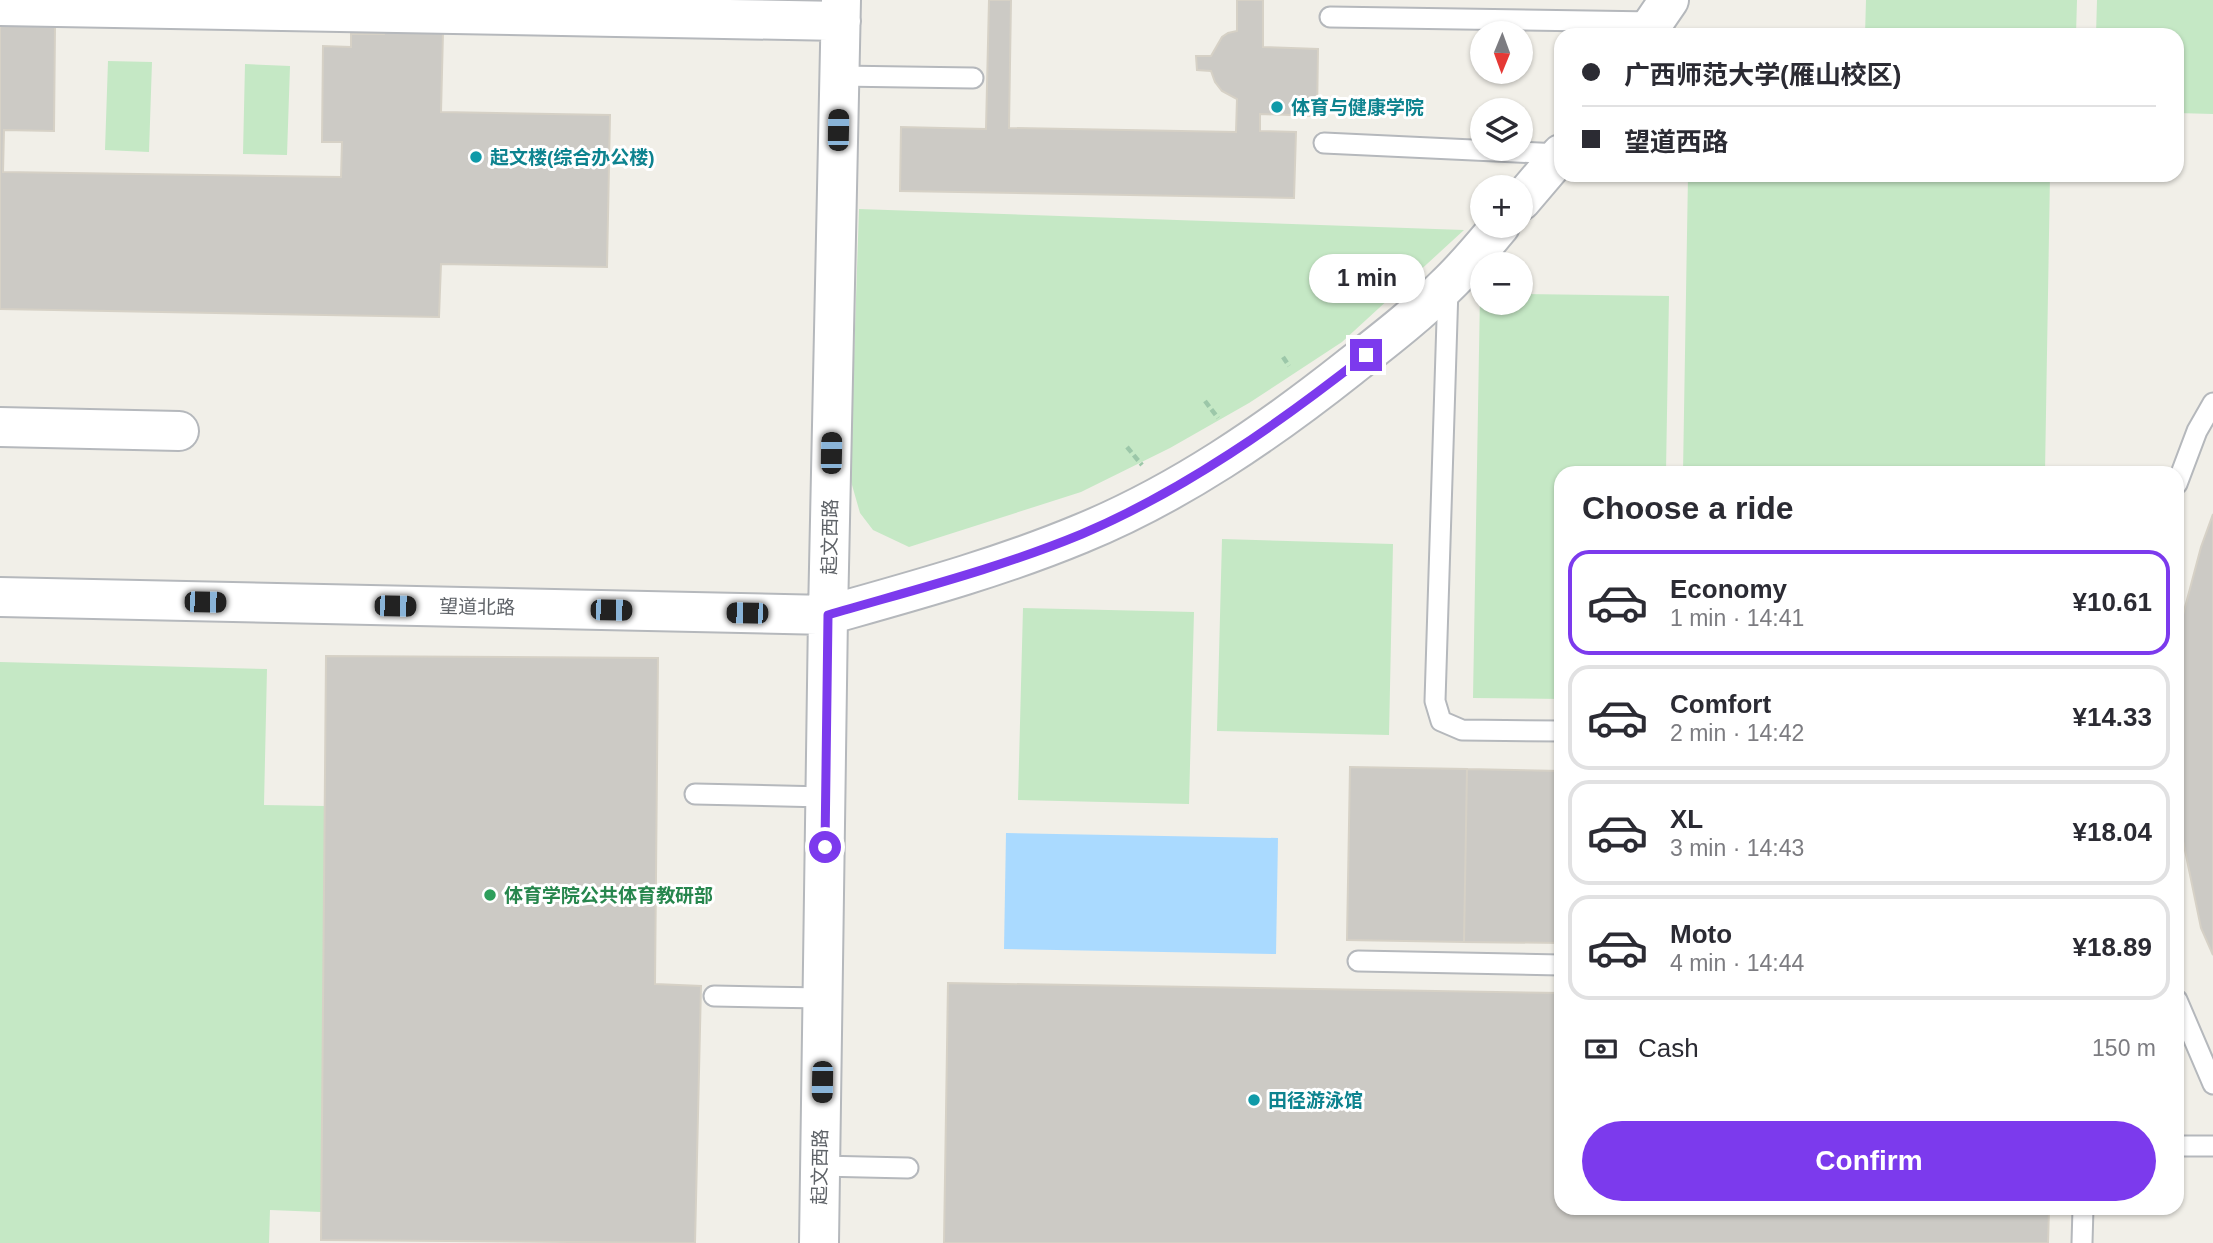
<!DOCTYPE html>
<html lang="en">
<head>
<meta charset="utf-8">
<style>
  :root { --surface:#fff; --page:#f7f7f7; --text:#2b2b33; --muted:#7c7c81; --line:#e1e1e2; --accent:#7c3aed }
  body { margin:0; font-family:Helvetica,"Noto Sans SC",sans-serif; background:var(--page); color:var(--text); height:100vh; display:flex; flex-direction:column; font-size:26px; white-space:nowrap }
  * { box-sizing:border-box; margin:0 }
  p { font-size:23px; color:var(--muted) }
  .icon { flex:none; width:38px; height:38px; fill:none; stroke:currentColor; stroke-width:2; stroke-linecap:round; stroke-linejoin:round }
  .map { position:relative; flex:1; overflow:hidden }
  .drawer { position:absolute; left:1554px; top:466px; width:630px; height:749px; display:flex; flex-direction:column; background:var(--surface); border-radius:21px; box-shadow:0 2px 5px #0004 }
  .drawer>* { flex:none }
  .guide { position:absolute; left:1554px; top:28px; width:630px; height:154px; border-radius:21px; box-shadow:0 2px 5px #0004; display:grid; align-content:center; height:154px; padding:0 28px; background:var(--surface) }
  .needle { width:46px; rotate:181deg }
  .buttons { position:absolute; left:1470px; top:21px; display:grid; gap:14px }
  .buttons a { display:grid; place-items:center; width:63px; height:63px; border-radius:50%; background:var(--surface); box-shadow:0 2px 5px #0004; font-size:35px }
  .end { position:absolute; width:32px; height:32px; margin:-16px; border:9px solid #7c3aed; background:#fff; box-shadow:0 0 0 4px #fff }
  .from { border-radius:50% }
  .bubble { position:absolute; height:49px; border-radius:24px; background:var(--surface); box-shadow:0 2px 5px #0004; font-size:23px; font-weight:700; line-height:49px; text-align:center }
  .car { position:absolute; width:21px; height:42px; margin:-21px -10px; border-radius:9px; box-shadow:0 0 5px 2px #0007; background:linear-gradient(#222 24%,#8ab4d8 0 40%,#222 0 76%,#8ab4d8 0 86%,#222 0) }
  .guide b { display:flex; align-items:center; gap:24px; height:66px; font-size:26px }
  .guide b+b { border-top:2px solid var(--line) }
  .guide i { width:18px; height:18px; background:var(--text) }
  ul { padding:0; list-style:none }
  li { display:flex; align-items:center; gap:21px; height:105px; margin:0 14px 10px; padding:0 14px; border:4px solid var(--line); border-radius:21px }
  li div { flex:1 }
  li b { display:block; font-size:26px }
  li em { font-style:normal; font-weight:700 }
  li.active { border-color:var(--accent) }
  li>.icon { width:63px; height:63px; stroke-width:1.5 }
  h2 { padding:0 28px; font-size:32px; line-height:84px }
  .pay { display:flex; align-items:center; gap:18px; height:77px; padding:0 28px; font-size:26px }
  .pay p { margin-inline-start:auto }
  .cta { display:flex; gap:14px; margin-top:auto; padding:14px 28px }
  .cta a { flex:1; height:80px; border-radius:42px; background:var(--accent); color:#fff; font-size:28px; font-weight:700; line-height:80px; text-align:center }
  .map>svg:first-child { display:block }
  .green { fill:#c5e8c5 }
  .water { fill:#aadaff }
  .building { fill:#cccac5; stroke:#d6d1c6; stroke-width:2 }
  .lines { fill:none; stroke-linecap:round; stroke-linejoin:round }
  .lane-casing { stroke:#b5b8bc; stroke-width:23 }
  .street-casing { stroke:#b5b8bc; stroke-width:42 }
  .path { stroke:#9cc7a9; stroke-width:4.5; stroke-dasharray:7 3.5; stroke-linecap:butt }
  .lane { stroke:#fff; stroke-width:19 }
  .street { stroke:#fff; stroke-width:38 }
  .route { stroke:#7c3aed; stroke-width:9 }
  .culture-dot { fill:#0f9aa8; stroke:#fff; stroke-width:2.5 }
  .leisure-dot { fill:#2e9e5b; stroke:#fff; stroke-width:2.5 }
  .labels { text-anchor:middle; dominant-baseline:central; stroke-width:6; stroke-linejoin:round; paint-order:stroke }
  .culture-label { font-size:19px; font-weight:bold; fill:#0d838f; stroke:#fff; text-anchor:start }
  .street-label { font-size:19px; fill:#5f6368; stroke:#fff }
  .leisure-label { font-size:19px; font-weight:bold; fill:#27864d; stroke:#fff; text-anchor:start }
</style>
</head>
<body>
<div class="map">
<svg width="2213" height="1243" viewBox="0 0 2213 1243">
  <rect width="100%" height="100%" fill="#f1efe8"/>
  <path class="green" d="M1866,0H2077L2076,35H1865Z
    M2097,0H2213V114L2177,113V35H2096Z
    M108,61L152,62L149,152L105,150Z
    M245,64L290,66L287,155L243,154Z
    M1688,175H2050L2045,472H1683Z
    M859,209L1464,230L1342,342L1249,403L1170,448L1081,492L909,547L873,530L860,513L850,478Z
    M1480,293H1482V303H1521V294L1669,296L1666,472H1561V699L1473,698Z
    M1222,539L1393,544L1389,735L1217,731Z
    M1023,608L1194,612L1189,804L1018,800Z
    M0,662L267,669L264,805L325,806L321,1212L270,1210L269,1243H0Z"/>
  <path class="water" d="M1006,833L1278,838L1276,954L1004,949Z"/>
  <path class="building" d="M385,0L443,32L441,112L610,115L607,267L441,264L439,317L0,309V25L55,26L54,131L4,130L3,172L341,177L342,142H322L323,46L351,47V34H384Z
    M989,0H1011L1009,128L1236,132L1237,99L1222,91L1215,82L1211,71L1197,70L1196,56H1211L1222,37L1228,33L1237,31V0H1263V47L1318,49L1317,116L1260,114V131L1296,132L1294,198L900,191L901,127L986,129Z
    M2213,514V955L2201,928L2177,812V649L2180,626L2201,547Z
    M326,656L658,658L655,984L701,986L695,1243L321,1240Z
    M1350,767L1467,769L1464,942L1347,940Z
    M1467,769L1561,771V943L1464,942Z
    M948,983L1561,993V1208H2049L2048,1243H944Z"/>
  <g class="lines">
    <g class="lane-casing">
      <path id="lane" d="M1330,17L1654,22
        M839,76L973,78
        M1324,143L1560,154
        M1448,288L1435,701L1441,721L1462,730L1561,731
        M2177,484L2197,431L2213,403
        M695,794L825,797
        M1358,961L1561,965
        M714,996L823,998
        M2177,1000L2213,1084
        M2177,1146H2213
        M820,1166L908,1168
        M2082,1243L2083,1208"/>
    </g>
    <g class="street-casing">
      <path id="street" d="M0,6L841,21
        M1645,35L1669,0
        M1521,201L1561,154
        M0,427L179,431
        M0,597L828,615C913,591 998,568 1080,534C1178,494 1268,432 1350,367C1383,341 1417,315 1447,285C1466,267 1483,246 1500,226
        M819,1243L828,615L841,0"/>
    </g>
    <path class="path" d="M1283,357L1289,366
      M1205,401L1218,418
      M1127,447L1142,465"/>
    <use href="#lane" class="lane"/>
    <use href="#street" class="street"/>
  </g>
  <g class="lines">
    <path class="route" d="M825,847L828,615C913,590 1000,568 1082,534C1185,490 1278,424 1366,355"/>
  </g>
  <g class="culture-dot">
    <circle cx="1277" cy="107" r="7"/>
    <circle cx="476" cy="157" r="7"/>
    <circle cx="1254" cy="1100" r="7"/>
  </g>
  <circle class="leisure-dot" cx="490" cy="895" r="7"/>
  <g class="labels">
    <g class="culture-label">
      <text x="1291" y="107">体育与健康学院</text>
      <text x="490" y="157">起文楼(综合办公楼)</text>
      <text x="1268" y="1100">田径游泳馆</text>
    </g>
    <g class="street-label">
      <text transform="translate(830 537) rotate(-89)">起文西路</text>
      <text transform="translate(477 607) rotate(1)">望道北路</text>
      <text transform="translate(820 1167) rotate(-89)">起文西路</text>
    </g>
    <g class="leisure-label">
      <text x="504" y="895">体育学院公共体育教研部</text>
    </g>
  </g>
</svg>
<div class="buttons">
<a><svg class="needle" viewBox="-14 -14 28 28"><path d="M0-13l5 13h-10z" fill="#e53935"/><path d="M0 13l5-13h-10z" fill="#7c7c81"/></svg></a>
<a><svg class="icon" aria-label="layers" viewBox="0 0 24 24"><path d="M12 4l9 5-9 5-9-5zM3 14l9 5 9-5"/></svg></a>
<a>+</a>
<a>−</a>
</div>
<i class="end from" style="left:825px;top:847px"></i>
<i class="end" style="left:1366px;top:355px"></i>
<div class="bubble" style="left:1309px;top:254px;width:116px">1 min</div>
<i class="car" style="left:838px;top:130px;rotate:1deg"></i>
<i class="car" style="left:831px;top:453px;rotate:1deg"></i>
<i class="car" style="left:205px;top:602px;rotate:91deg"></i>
<i class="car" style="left:395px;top:606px;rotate:91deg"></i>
<i class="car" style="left:611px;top:610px;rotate:91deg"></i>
<i class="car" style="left:747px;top:613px;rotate:271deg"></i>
<i class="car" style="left:822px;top:1082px;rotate:181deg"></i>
<div class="guide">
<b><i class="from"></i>广西师范大学(雁山校区)</b>
<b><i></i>望道西路</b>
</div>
<section class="drawer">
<h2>Choose a ride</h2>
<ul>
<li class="active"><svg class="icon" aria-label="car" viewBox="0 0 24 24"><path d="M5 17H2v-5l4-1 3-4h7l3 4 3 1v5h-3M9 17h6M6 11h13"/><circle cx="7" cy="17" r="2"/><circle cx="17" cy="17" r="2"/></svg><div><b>Economy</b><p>1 min · 14:41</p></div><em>¥10.61</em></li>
<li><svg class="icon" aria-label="car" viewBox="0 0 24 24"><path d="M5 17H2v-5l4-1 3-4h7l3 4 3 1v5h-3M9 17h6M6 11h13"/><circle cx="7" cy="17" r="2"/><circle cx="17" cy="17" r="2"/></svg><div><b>Comfort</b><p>2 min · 14:42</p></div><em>¥14.33</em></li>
<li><svg class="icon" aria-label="car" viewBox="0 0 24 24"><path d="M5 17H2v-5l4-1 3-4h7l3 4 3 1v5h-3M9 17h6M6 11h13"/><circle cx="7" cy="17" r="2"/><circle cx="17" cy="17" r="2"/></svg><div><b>XL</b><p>3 min · 14:43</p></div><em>¥18.04</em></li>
<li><svg class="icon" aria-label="car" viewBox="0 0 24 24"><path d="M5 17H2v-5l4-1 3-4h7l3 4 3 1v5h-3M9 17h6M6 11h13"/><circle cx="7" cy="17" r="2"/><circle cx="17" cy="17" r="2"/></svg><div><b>Moto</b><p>4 min · 14:44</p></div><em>¥18.89</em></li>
</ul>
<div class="pay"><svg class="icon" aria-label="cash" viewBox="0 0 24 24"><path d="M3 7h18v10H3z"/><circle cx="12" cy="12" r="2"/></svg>Cash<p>150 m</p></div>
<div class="cta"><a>Confirm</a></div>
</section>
</div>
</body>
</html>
